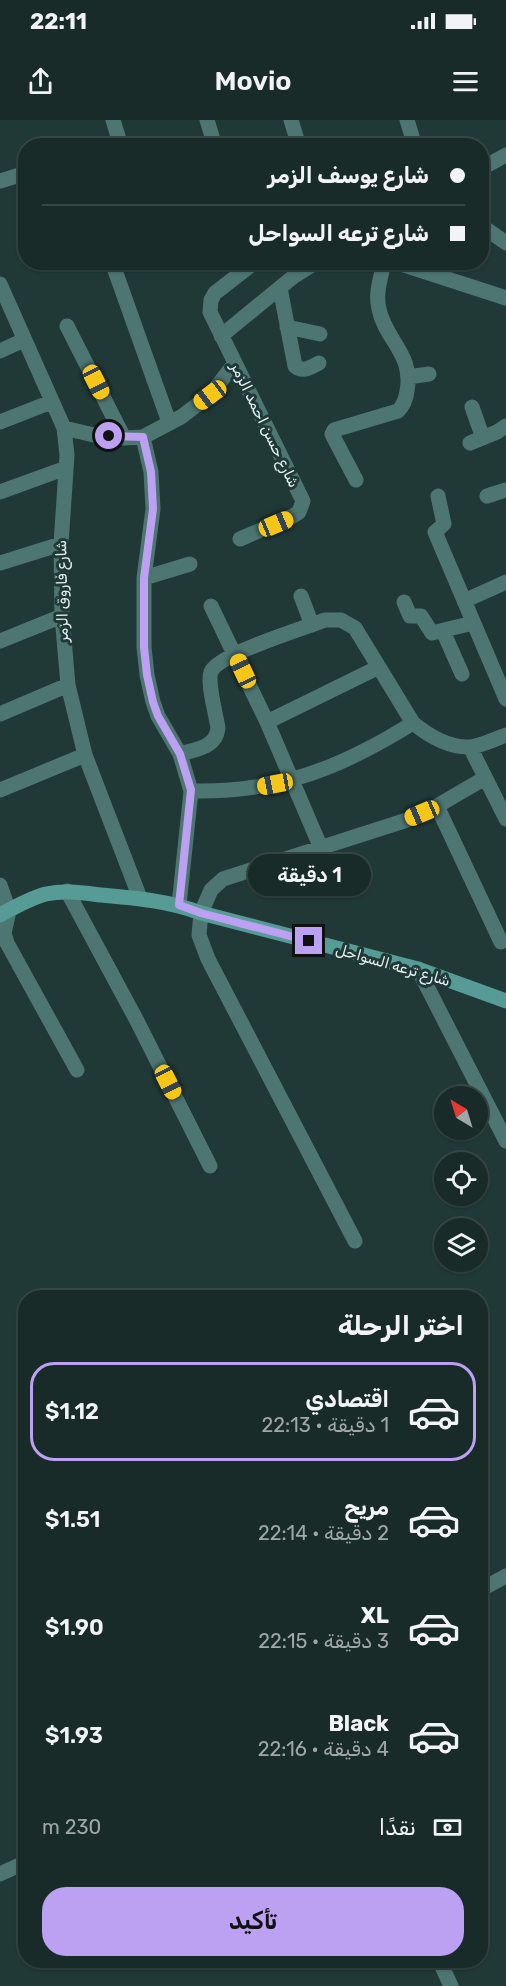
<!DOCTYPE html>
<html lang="ar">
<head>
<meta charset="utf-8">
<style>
  :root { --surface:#182b29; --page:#213331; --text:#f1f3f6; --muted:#9fa7a8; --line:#364746; --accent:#bca0f2 }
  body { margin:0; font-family:Rubik,"Noto Naskh Arabic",sans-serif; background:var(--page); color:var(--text); direction:rtl; height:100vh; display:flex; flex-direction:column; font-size:22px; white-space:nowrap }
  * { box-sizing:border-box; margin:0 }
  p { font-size:20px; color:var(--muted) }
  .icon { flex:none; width:33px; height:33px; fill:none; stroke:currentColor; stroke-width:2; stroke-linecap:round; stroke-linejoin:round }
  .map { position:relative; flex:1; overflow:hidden; direction:ltr }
  .drawer { position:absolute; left:18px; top:1170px; width:470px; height:678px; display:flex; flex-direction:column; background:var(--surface); border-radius:24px; box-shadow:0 2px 4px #0004,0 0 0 2px var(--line); direction:rtl }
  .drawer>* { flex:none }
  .hud { position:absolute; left:18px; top:18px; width:471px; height:132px; border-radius:24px; box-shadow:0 2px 4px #0004,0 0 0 2px var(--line); direction:rtl; display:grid; align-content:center; height:132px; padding:0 24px; background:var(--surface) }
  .needle { width:39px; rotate:322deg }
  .controls { position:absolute; left:434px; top:966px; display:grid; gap:12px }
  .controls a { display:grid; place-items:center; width:54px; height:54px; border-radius:50%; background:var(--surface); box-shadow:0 2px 4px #0004,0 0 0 2px var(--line); font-size:30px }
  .end { position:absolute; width:27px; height:27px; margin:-14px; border:8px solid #bca0f2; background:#111; box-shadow:0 0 0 3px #111 }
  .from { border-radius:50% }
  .bubble { position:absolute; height:42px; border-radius:21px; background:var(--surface); box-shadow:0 2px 4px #0004,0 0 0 2px var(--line); font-size:20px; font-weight:600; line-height:42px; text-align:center; direction:rtl }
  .car { position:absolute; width:18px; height:36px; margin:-18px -9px; border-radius:8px; box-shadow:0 0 4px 2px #0007; background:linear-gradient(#f5c518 24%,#345 0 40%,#f5c518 0 76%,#345 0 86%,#f5c518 0) }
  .hud b { display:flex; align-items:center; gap:21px; height:57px; font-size:22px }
  .hud b+b { border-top:2px solid var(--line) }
  .hud i { width:15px; height:15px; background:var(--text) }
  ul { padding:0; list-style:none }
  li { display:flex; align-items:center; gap:18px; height:99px; margin:0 12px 9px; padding:0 12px; border:3px solid transparent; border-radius:24px }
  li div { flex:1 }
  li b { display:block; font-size:22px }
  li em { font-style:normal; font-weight:600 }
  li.active { border-color:var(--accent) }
  li>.icon { width:54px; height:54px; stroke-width:1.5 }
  h2 { padding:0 24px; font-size:27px; line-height:72px }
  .pay { display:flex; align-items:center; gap:15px; height:66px; padding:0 24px; font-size:22px }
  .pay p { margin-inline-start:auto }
  .button { display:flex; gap:12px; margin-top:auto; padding:12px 24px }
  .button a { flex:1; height:69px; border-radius:24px; background:var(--accent); color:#111; font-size:24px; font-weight:600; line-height:69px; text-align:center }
  .status { display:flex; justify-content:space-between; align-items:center; height:42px; padding:0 30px; background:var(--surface); direction:ltr }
  .status svg { height:16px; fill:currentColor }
  header { display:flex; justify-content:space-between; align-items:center; height:78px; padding:0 24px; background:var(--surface); font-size:27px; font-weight:600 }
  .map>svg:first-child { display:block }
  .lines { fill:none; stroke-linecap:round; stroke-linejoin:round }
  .street { stroke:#4d7673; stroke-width:15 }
  .secondary { stroke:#579b97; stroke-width:15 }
  .route { stroke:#bca0f2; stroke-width:8 }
  .labels { text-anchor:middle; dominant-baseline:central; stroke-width:6; stroke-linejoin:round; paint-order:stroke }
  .street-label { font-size:15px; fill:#e4f2f1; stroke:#203937 }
</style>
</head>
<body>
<div class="status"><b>22:11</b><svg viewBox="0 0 49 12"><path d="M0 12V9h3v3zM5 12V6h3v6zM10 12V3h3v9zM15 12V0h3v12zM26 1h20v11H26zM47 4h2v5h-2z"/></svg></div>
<header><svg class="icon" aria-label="menu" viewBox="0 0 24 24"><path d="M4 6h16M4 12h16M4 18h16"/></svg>Movio<svg class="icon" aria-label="share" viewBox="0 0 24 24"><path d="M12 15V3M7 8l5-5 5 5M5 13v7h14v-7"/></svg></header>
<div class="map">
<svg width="506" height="1866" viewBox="0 0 506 1866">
  <rect width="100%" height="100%" fill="#203937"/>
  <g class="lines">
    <path class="street" d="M113,0L121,26
      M207,0L215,26
      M291,0L299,26
      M407,0L415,26
      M482,48L506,35
      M0,61L26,53
      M482,106L506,123
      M112,142L169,302
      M395,142L506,178
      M0,164L64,308L67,335L61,424L62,496L68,565L85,635L140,778
      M280,168L295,246C303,253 311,247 319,243
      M67,206L124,318
      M287,207L320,214
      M221,216L293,157L317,142
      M0,231L24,220
      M408,257L429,254
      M472,287L483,318
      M0,302L51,282
      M64,308L94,315L124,318L143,317L181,297L210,275L235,243
      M143,317L151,352L153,389L144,458V527L147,555L153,582L158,596L180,634L191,671L179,785
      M470,323L497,312L506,306
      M356,360L334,318L332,314L334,310L398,291C404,285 406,279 407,271C414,234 385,220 379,189C375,173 381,158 384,142
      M0,372L66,348
      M438,376L444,404L435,412L506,579
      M487,376L506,370
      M240,419L293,396L299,392L303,381L210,192L211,180L215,173L255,142
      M0,443L61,424
      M144,458L190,444
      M301,476L312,505
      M464,481L506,462
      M404,482L410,496H421L432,513L473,503
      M211,486L267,602L321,728
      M443,511L462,554
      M0,521L62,496
      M0,594L68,565
      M267,602L379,547
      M470,627L506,699
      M180,634C196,629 216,628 218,608C216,595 207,562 211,552C218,534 305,508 325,500H341L355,508L413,603C429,616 448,628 470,627C481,626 495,619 506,615
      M0,670L85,635
      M191,671C278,673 341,648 413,603
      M437,686L501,822
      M0,765L9,791L4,813L7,823L77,950
      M67,771L136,899L210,1046
      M418,849L506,1021
      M355,1121L208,839L199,815L201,793L211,770L223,759L407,700L437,686L485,658
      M480,1470L506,1456
      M0,1754L26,1742
      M439,1840L451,1866"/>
    <path class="secondary" d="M0,795C15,787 30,778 46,774C65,770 83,773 101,775C136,778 169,781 201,793L418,849L506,881"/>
  </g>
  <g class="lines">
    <path class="route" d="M109,316L143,317L151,352L153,389L144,458V527L147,555L153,582L158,596L180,634L191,670L179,785L201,793L309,821"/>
  </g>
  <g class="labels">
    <g class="street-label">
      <text transform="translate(265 305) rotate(64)">شارع حسن احمد الزمر</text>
      <text transform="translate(62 471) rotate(-91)">شارع فاروق الزمر</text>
      <text transform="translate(393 845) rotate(16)">شارع ترعه السواحل</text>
    </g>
  </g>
</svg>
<div class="controls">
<a><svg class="needle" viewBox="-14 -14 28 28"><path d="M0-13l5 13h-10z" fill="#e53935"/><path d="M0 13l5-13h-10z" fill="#9fa7a8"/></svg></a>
<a><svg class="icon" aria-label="locate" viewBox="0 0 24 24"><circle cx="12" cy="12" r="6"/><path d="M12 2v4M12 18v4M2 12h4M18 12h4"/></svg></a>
<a><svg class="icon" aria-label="layers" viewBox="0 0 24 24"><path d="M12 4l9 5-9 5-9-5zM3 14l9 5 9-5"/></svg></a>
</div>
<i class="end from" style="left:109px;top:316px"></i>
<i class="end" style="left:309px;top:821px"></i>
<div class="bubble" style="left:248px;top:734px;width:123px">1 دقيقة</div>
<i class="car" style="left:96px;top:262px;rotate:153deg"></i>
<i class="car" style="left:210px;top:275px;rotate:233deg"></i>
<i class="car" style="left:276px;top:404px;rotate:67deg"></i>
<i class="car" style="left:243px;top:551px;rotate:335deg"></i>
<i class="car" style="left:275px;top:664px;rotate:259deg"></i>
<i class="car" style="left:422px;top:693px;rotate:247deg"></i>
<i class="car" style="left:168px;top:962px;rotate:153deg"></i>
<div class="hud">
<b><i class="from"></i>شارع يوسف الزمر</b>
<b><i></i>شارع ترعه السواحل</b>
</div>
<section class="drawer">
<h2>اختر الرحلة</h2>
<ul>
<li class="active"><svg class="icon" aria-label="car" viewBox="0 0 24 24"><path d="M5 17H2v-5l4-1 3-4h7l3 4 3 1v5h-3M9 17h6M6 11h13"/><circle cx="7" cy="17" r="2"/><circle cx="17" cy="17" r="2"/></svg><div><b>اقتصادي</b><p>1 دقيقة · 22:13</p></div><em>$1.12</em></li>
<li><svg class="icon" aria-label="car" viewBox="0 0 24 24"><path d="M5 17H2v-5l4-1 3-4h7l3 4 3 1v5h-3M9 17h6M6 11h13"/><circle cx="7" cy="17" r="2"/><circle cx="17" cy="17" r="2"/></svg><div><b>مريح</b><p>2 دقيقة · 22:14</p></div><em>$1.51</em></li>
<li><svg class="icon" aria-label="car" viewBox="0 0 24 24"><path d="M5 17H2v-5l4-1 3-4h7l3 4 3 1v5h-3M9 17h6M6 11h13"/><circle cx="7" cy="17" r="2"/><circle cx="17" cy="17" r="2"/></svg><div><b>XL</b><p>3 دقيقة · 22:15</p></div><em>$1.90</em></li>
<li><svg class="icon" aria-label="car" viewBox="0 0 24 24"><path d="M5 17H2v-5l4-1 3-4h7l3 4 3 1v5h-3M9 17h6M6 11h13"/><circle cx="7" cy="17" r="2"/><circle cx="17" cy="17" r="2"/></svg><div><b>Black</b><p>4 دقيقة · 22:16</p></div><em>$1.93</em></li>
</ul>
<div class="pay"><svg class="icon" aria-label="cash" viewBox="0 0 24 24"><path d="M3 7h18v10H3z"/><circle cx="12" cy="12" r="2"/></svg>نقدًا<p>230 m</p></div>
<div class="button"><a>تأكيد</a></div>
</section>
</div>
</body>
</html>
